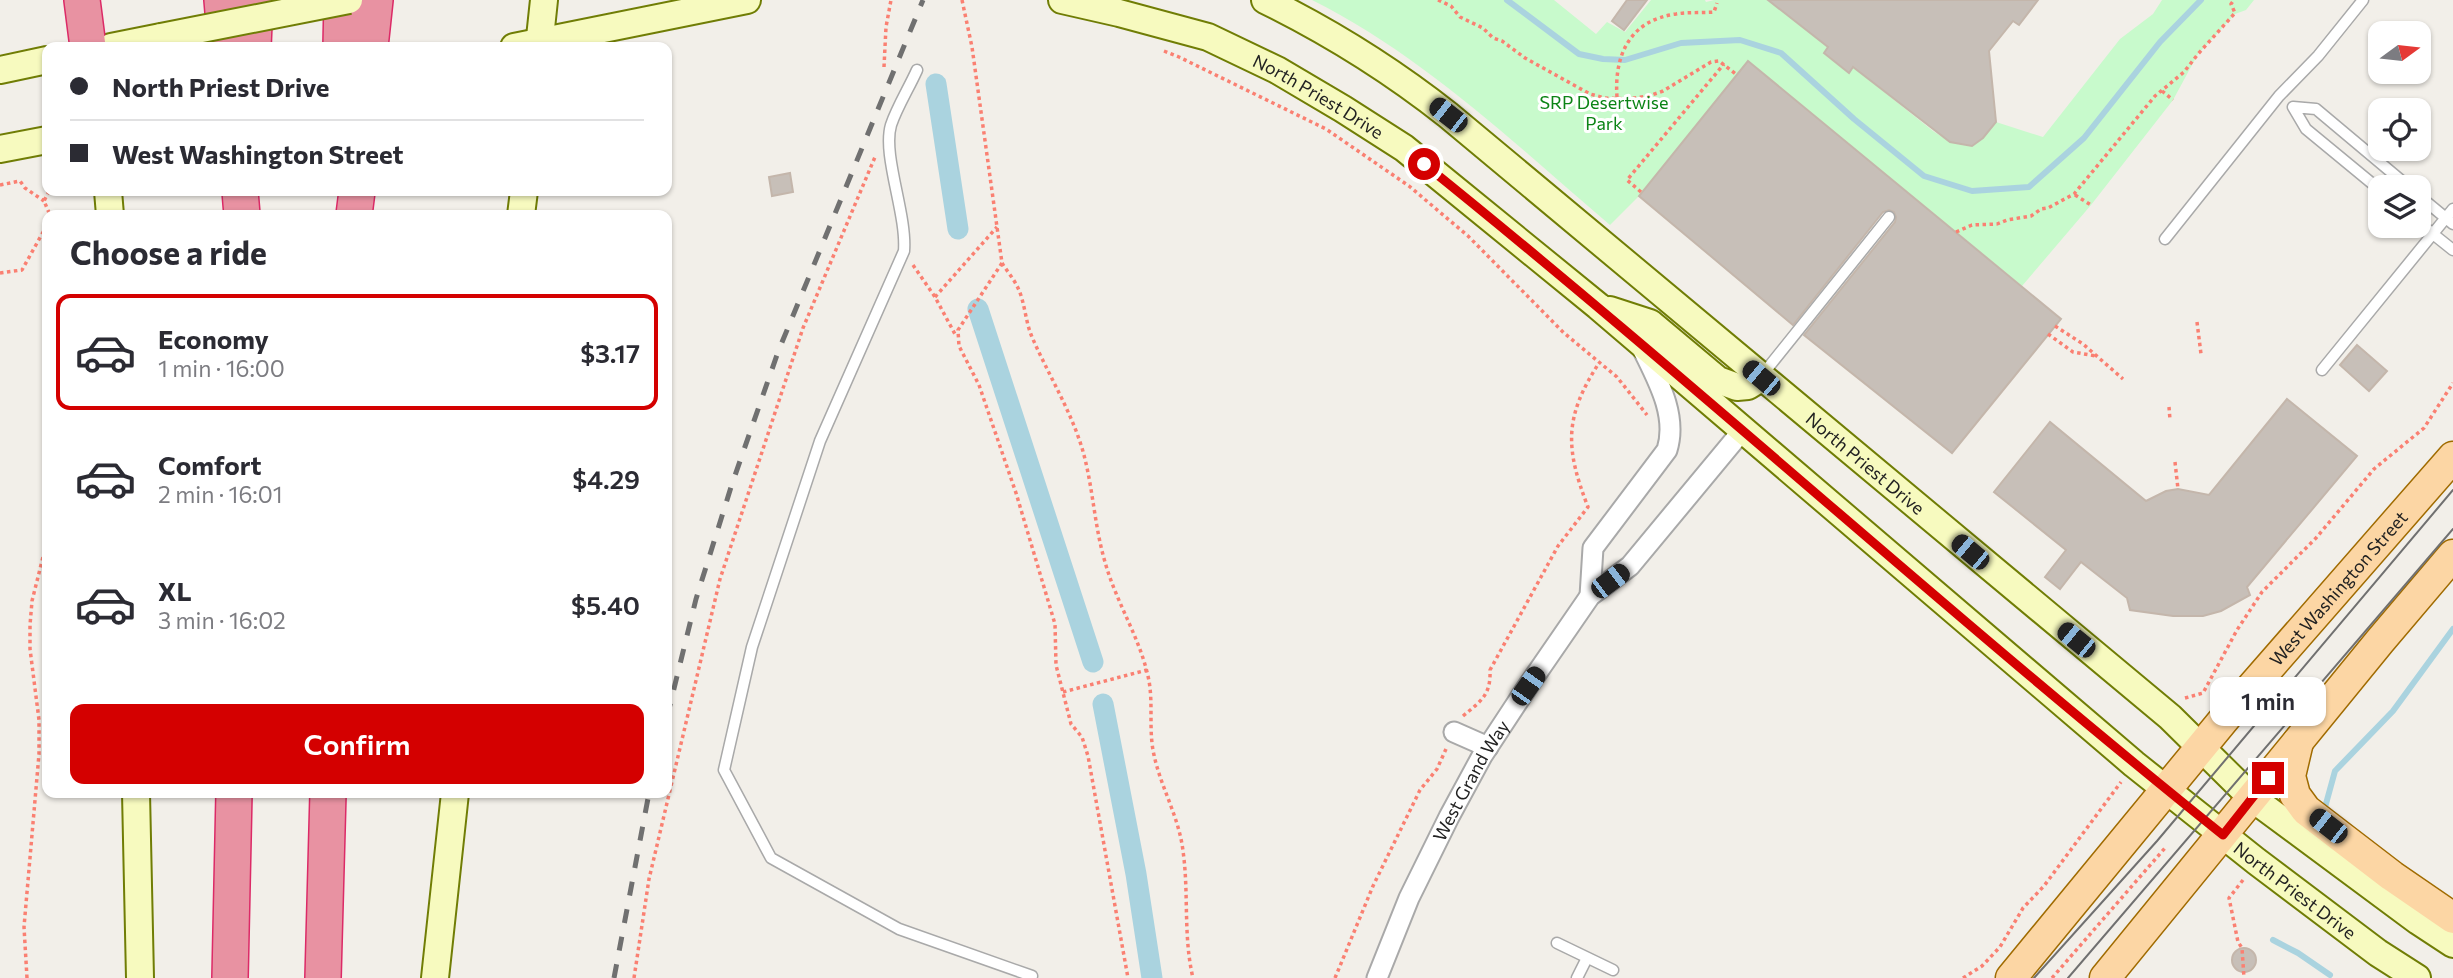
<!DOCTYPE html>
<html lang="en">
<head>
<meta charset="utf-8">
<style>
  :root { --surface:#fff; --page:#f7f7f7; --text:#2b2b33; --muted:#7c7c81; --line:#e1e1e2; --accent:#d40000 }
  body { margin:0; font-family:Commissioner,sans-serif; background:var(--page); color:var(--text); height:100vh; display:flex; flex-direction:column; font-size:26px; white-space:nowrap }
  * { box-sizing:border-box; margin:0 }
  p { font-size:23px; color:var(--muted) }
  .icon { flex:none; width:38px; height:38px; fill:none; stroke:currentColor; stroke-width:2; stroke-linecap:round; stroke-linejoin:round }
  .map { position:relative; flex:1; overflow:hidden }
  .side { position:absolute; left:42px; top:210px; width:630px; height:588px; display:flex; flex-direction:column; background:var(--surface); border-radius:14px; box-shadow:0 2px 5px #0004 }
  .side>* { flex:none }
  .banner { position:absolute; left:42px; top:42px; width:630px; height:154px; border-radius:14px; box-shadow:0 2px 5px #0004; display:grid; align-content:center; height:154px; padding:0 28px; background:var(--surface) }
  .needle { width:46px; rotate:75deg }
  .tools { position:absolute; left:2368px; top:21px; display:grid; gap:14px }
  .tools a { display:grid; place-items:center; width:63px; height:63px; border-radius:14px; background:var(--surface); box-shadow:0 2px 5px #0004; font-size:35px }
  .end { position:absolute; width:32px; height:32px; margin:-16px; border:9px solid #d40000; background:#fff; box-shadow:0 0 0 4px #fff }
  .from { border-radius:50% }
  .bubble { position:absolute; height:49px; border-radius:14px; background:var(--surface); box-shadow:0 2px 5px #0004; font-size:23px; font-weight:600; line-height:49px; text-align:center }
  .car { position:absolute; width:21px; height:42px; margin:-21px -10px; border-radius:9px; box-shadow:0 0 5px 2px #0007; background:linear-gradient(#222 24%,#8ab4d8 0 40%,#222 0 76%,#8ab4d8 0 86%,#222 0) }
  .banner b { display:flex; align-items:center; gap:24px; height:66px; font-size:26px }
  .banner b+b { border-top:2px solid var(--line) }
  .banner i { width:18px; height:18px; background:var(--text) }
  ul { padding:0; list-style:none }
  li { display:flex; align-items:center; gap:21px; height:116px; margin:0 14px 10px; padding:0 14px; border:4px solid transparent; border-radius:14px }
  li div { flex:1 }
  li b { display:block; font-size:26px }
  li em { font-style:normal; font-weight:600 }
  li.selected { border-color:var(--accent) }
  li>.icon { width:63px; height:63px; stroke-width:1.5 }
  h2 { padding:0 28px; font-size:32px; line-height:84px }
  .action { display:flex; gap:14px; margin-top:auto; padding:14px 28px }
  .action a { flex:1; height:80px; border-radius:14px; background:var(--accent); color:#fff; font-size:28px; font-weight:600; line-height:80px; text-align:center }
  .map>svg:first-child { display:block }
  .park { fill:#c8facc }
  .lines { fill:none; stroke-linecap:round; stroke-linejoin:round }
  .stream { stroke:#aad3df; stroke-width:6 }
  .canal { stroke:#aad3df; stroke-width:21 }
  .building { fill:#c7bfb8; stroke:#c4b6ab; stroke-width:2 }
  .service-casing { stroke:#a9a9a9; stroke-width:13 }
  .minor-casing { stroke:#a9a9a9; stroke-width:23 }
  .secondary-casing { stroke:#707d05; stroke-width:30 }
  .primary-casing { stroke:#a06b00; stroke-width:33 }
  .motorway-casing { stroke:#dc2a67; stroke-width:38 }
  .path { stroke:#fa8072; stroke-width:3.5; stroke-dasharray:3.5 3.5; stroke-linecap:butt }
  .service { stroke:#fff; stroke-width:10 }
  .minor { stroke:#fff; stroke-width:19 }
  .secondary { stroke:#f7fabf; stroke-width:26 }
  .primary { stroke:#fcd6a4; stroke-width:30 }
  .motorway { stroke:#e892a2; stroke-width:35 }
  .tram { stroke:#707070; stroke-width:2 }
  .rail { stroke:#707070; stroke-width:5; stroke-dasharray:14 14; stroke-linecap:butt }
  .secondary-bridge-casing { stroke:#707d05; stroke-width:30; stroke-linecap:butt }
  .secondary-bridge { stroke:#f7fabf; stroke-width:26 }
  .route { stroke:#d40000; stroke-width:9 }
  .labels { text-anchor:middle; dominant-baseline:central; stroke-width:6; stroke-linejoin:round; paint-order:stroke }
  .street-label { font-size:18px; fill:#222; stroke:#fff }
  .park-label { font-size:18px; fill:#0c8416; stroke:#fff }
</style>
</head>
<body>
<div class="map">
<svg width="2453" height="978" viewBox="0 0 2453 978">
  <rect width="100%" height="100%" fill="#f2efe9"/>
  <path class="park" d="M1312,0H1554L1596,34L1607,22L1625,32L1651,0H1705L1706,2L1714,0H1768L1828,47L1824,53L1849,72L1853,67L1933,131L1950,142L1972,146L1983,138L1996,122L2043,137L2120,39L2153,14L2162,0H2254L2246,10L2235,14L2198,54L2173,100L2091,205L2022,286L1748,62L1639,196L1610,225C1516,145 1424,56 1312,0Z"/>
  <g class="lines">
    <path class="stream" d="M1507,0L1579,54L1603,59L1625,60L1681,43L1740,40L1781,53L1854,119L1924,176L1972,191L2029,187L2084,138L2160,42L2201,0
      M2324,811L2335,771L2393,711L2453,629
      M2273,940L2298,953L2330,975"/>
    <path class="canal" d="M936,84L958,229
      M978,309L1093,662
      M1103,704L1136,874L1152,978"/>
  </g>
  <path class="building" d="M1627,0H1647L1624,30L1612,21Z
    M1768,0H2038L2019,25L2013,21L1989,51L1996,122L1983,138L1972,146L1950,142L1853,67L1849,73L1824,53L1828,47Z
    M1748,61L2061,319L1952,453L1804,335L1895,222L1896,217L1894,212L1889,210L1883,212L1793,325L1639,196Z
    M790,173L793,192L772,196L769,177Z
    M2357,345L2387,371L2369,391L2340,365Z
    M2287,399L2357,456L2247,587L2250,595L2221,611L2203,616H2173L2130,610L2127,598L2081,562L2060,589L2045,577L2066,550L1994,492L2050,422L2146,501L2166,491L2178,489L2209,495Z
    M2232 960a12 12 0 1 1 24 0a12 12 0 1 1-24 0Z"/>
  <g class="lines">
    <g class="service-casing">
      <path id="service" d="M917,70C909,88 897,107 891,125C882,155 907,214 904,251L820,441L752,647L724,770L771,858L899,929L1032,976
        M2293,107L2316,109L2409,187
        M2293,107L2306,129L2380,190
        M2418,195L2453,224
        M2418,222L2453,250
        M2165,239L2279,96L2318,56L2363,0
        M2322,370L2453,209
        M1763,374L1889,217
        M1557,943L1613,970
        M1577,978L1587,958"/>
    </g>
    <g class="minor-casing">
      <g id="minor">
        <path d="M1590,596L1593,548L1667,450C1678,415 1657,379 1642,348"/>
        <path d="M1454,732L1488,747"/>
        <path id="s1" d="M1377,978L1409,898L1449,817L1482,756L1528,686L1590,596L1630,566L1742,431"/>
      </g>
    </g>
    <g class="secondary-casing">
      <g id="secondary">
        <path id="s2" d="M1062,0L1119,13L1208,37L1277,70L1343,109L1404,148L1598,306L2134,764L2256,861L2378,953L2417,978"/>
        <path id="s3" d="M1265,0C1330,32 1391,70 1448,115L2170,717L2252,798L2418,921L2453,944"/>
        <path d="M111,47L161,37"/>
        <path d="M514,47L747,0"/>
        <path d="M539,47L544,0"/>
        <path d="M0,70L47,60"/>
        <path d="M0,149L47,140"/>
        <path d="M108,191L110,215"/>
        <path d="M521,215L524,191"/>
        <path d="M1610,310L1650,323L1718,380L1737,387L1748,386L1761,378"/>
        <path d="M136,793L140,978"/>
        <path d="M435,978L455,793"/>
      </g>
    </g>
    <g class="primary-casing">
      <g id="primary">
        <path d="M2298,742L2290,776L2295,795L2306,810L2392,876L2453,918"/>
        <path id="s4" d="M2011,978L2230,712L2453,457"/>
        <path d="M2105,978L2380,641L2453,555"/>
      </g>
    </g>
    <g class="motorway-casing">
      <path id="motorway" d="M82,0L88,47
        M222,0L226,47
        M253,47L255,0
        M341,47L342,0
        M370,47L375,0
        M240,191L242,215
        M354,215L357,191
        M230,978L234,793
        M323,978L328,793"/>
    </g>
    <path class="path" d="M962,0L972,47L1002,263C1007,271 1013,278 1017,286C1025,301 1025,321 1032,337C1048,374 1070,409 1082,448C1093,485 1094,525 1105,562C1116,602 1139,636 1148,676C1154,702 1148,729 1154,755C1161,788 1179,817 1183,851C1189,893 1183,936 1193,978
      M1438,0L1451,6L1460,17L1483,28L1493,38L1502,41L1525,58L1590,94L1605,98L1628,99L1649,96L1663,91L1711,62L1719,61L1737,75
      M1164,51L1179,57L1326,129L1409,186L1468,236L1564,333L1617,377L1647,415
      M884,67L886,27L891,0
      M2162,91L2173,100
      M1617,97C1614,55 1630,20 1676,14C1688,12 1702,13 1714,12L1717,3
      M0,185L20,181L25,188L44,201
      M49,191L44,201L50,215
      M1641,192L1627,180L1724,64
      M2075,195L2091,205
      M65,215H69
      M1956,232L1972,225L1997,224L2007,220L2031,216L2041,209L2048,208L2074,194L2155,96L2184,72L2198,54L2235,13L2231,4L2234,0
      M1002,263L958,330L959,346L979,385L1016,493L1055,624L1056,665L1071,724L1082,737L1088,756L1128,978
      M913,265L935,297L956,336
      M0,273L22,270L47,225
      M935,297L997,227
      M2197,322L2201,354
      M2055,326L2083,344L2123,379
      M2048,334L2073,352L2096,356
      M2169,407L2170,420
      M2175,462L2178,489
      M1063,692L1147,670
      M2185,698L2203,693L2237,630L2262,592L2316,538L2374,469L2424,428L2453,383
      M1463,716C1481,701 1491,695 1490,670L1558,546L1588,507C1565,448 1564,417 1599,363
      M2243,880L2229,898L2238,942L2242,948L2244,978
      M27,978L24,927L39,754V720L30,649V625L32,601L47,541
      M634,978L649,879L720,579L803,328L875,157
      M1335,978L1373,886L1420,790L1437,769L1446,749
      M1963,978L1982,966L2000,947L2023,908L2044,886L2121,782
      M2052,978L2165,848"/>
    <use href="#service" class="service"/>
    <use href="#minor" class="minor"/>
    <use href="#secondary" class="secondary"/>
    <use href="#primary" class="primary"/>
    <use href="#motorway" class="motorway"/>
    <path class="tram" d="M2034,978L2157,841L2453,490
      M2068,978L2453,529"/>
    <path class="rail" d="M667,717L696,599L732,484L778,352L923,0
      M614,978L649,793"/>
    <g class="secondary-bridge-casing">
      <path id="secondary-bridge" d="M161,37L349,0"/>
    </g>
    <use href="#secondary-bridge" class="secondary-bridge"/>
  </g>
  <g class="lines">
    <path class="route" d="M1424,164C1695,382 1952,618 2223,835L2268,778"/>
  </g>
  <g class="labels">
    <g class="street-label">
      <text stroke="none"><textPath href="#s2" startOffset="276">North Priest Drive</textPath></text>
      <text stroke="none"><textPath href="#s3" startOffset="760">North Priest Drive</textPath></text>
      <text stroke="none"><textPath href="#s4" startOffset="509">West Washington Street</textPath></text>
      <text stroke="none"><textPath href="#s1" startOffset="219">West Grand Way</textPath></text>
      <text stroke="none"><textPath href="#s2" startOffset="1536">North Priest Drive</textPath></text>
    </g>
    <g class="park-label">
      <text x="1604" y="102">SRP Desertwise<tspan x="1604" dy="21">Park</tspan></text>
    </g>
  </g>
</svg>
<div class="tools">
<a><svg class="needle" viewBox="-14 -14 28 28"><path d="M0-13l5 13h-10z" fill="#e53935"/><path d="M0 13l5-13h-10z" fill="#7c7c81"/></svg></a>
<a><svg class="icon" aria-label="locate" viewBox="0 0 24 24"><circle cx="12" cy="12" r="6"/><path d="M12 2v4M12 18v4M2 12h4M18 12h4"/></svg></a>
<a><svg class="icon" aria-label="layers" viewBox="0 0 24 24"><path d="M12 4l9 5-9 5-9-5zM3 14l9 5 9-5"/></svg></a>
</div>
<i class="end from" style="left:1424px;top:164px"></i>
<i class="end" style="left:2268px;top:778px"></i>
<div class="bubble" style="left:2210px;top:677px;width:116px">1 min</div>
<i class="car" style="left:1448px;top:115px;rotate:308deg"></i>
<i class="car" style="left:1761px;top:378px;rotate:310deg"></i>
<i class="car" style="left:1970px;top:552px;rotate:310deg"></i>
<i class="car" style="left:1610px;top:581px;rotate:53deg"></i>
<i class="car" style="left:2076px;top:640px;rotate:309deg"></i>
<i class="car" style="left:1528px;top:686px;rotate:35deg"></i>
<i class="car" style="left:2328px;top:826px;rotate:308deg"></i>
<div class="banner">
<b><i class="from"></i>North Priest Drive</b>
<b><i></i>West Washington Street</b>
</div>
<section class="side">
<h2>Choose a ride</h2>
<ul>
<li class="selected"><svg class="icon" aria-label="car" viewBox="0 0 24 24"><path d="M5 17H2v-5l4-1 3-4h7l3 4 3 1v5h-3M9 17h6M6 11h13"/><circle cx="7" cy="17" r="2"/><circle cx="17" cy="17" r="2"/></svg><div><b>Economy</b><p>1 min · 16:00</p></div><em>$3.17</em></li>
<li><svg class="icon" aria-label="car" viewBox="0 0 24 24"><path d="M5 17H2v-5l4-1 3-4h7l3 4 3 1v5h-3M9 17h6M6 11h13"/><circle cx="7" cy="17" r="2"/><circle cx="17" cy="17" r="2"/></svg><div><b>Comfort</b><p>2 min · 16:01</p></div><em>$4.29</em></li>
<li><svg class="icon" aria-label="car" viewBox="0 0 24 24"><path d="M5 17H2v-5l4-1 3-4h7l3 4 3 1v5h-3M9 17h6M6 11h13"/><circle cx="7" cy="17" r="2"/><circle cx="17" cy="17" r="2"/></svg><div><b>XL</b><p>3 min · 16:02</p></div><em>$5.40</em></li>
</ul>
<div class="action"><a>Confirm</a></div>
</section>
</div>
</body>
</html>
